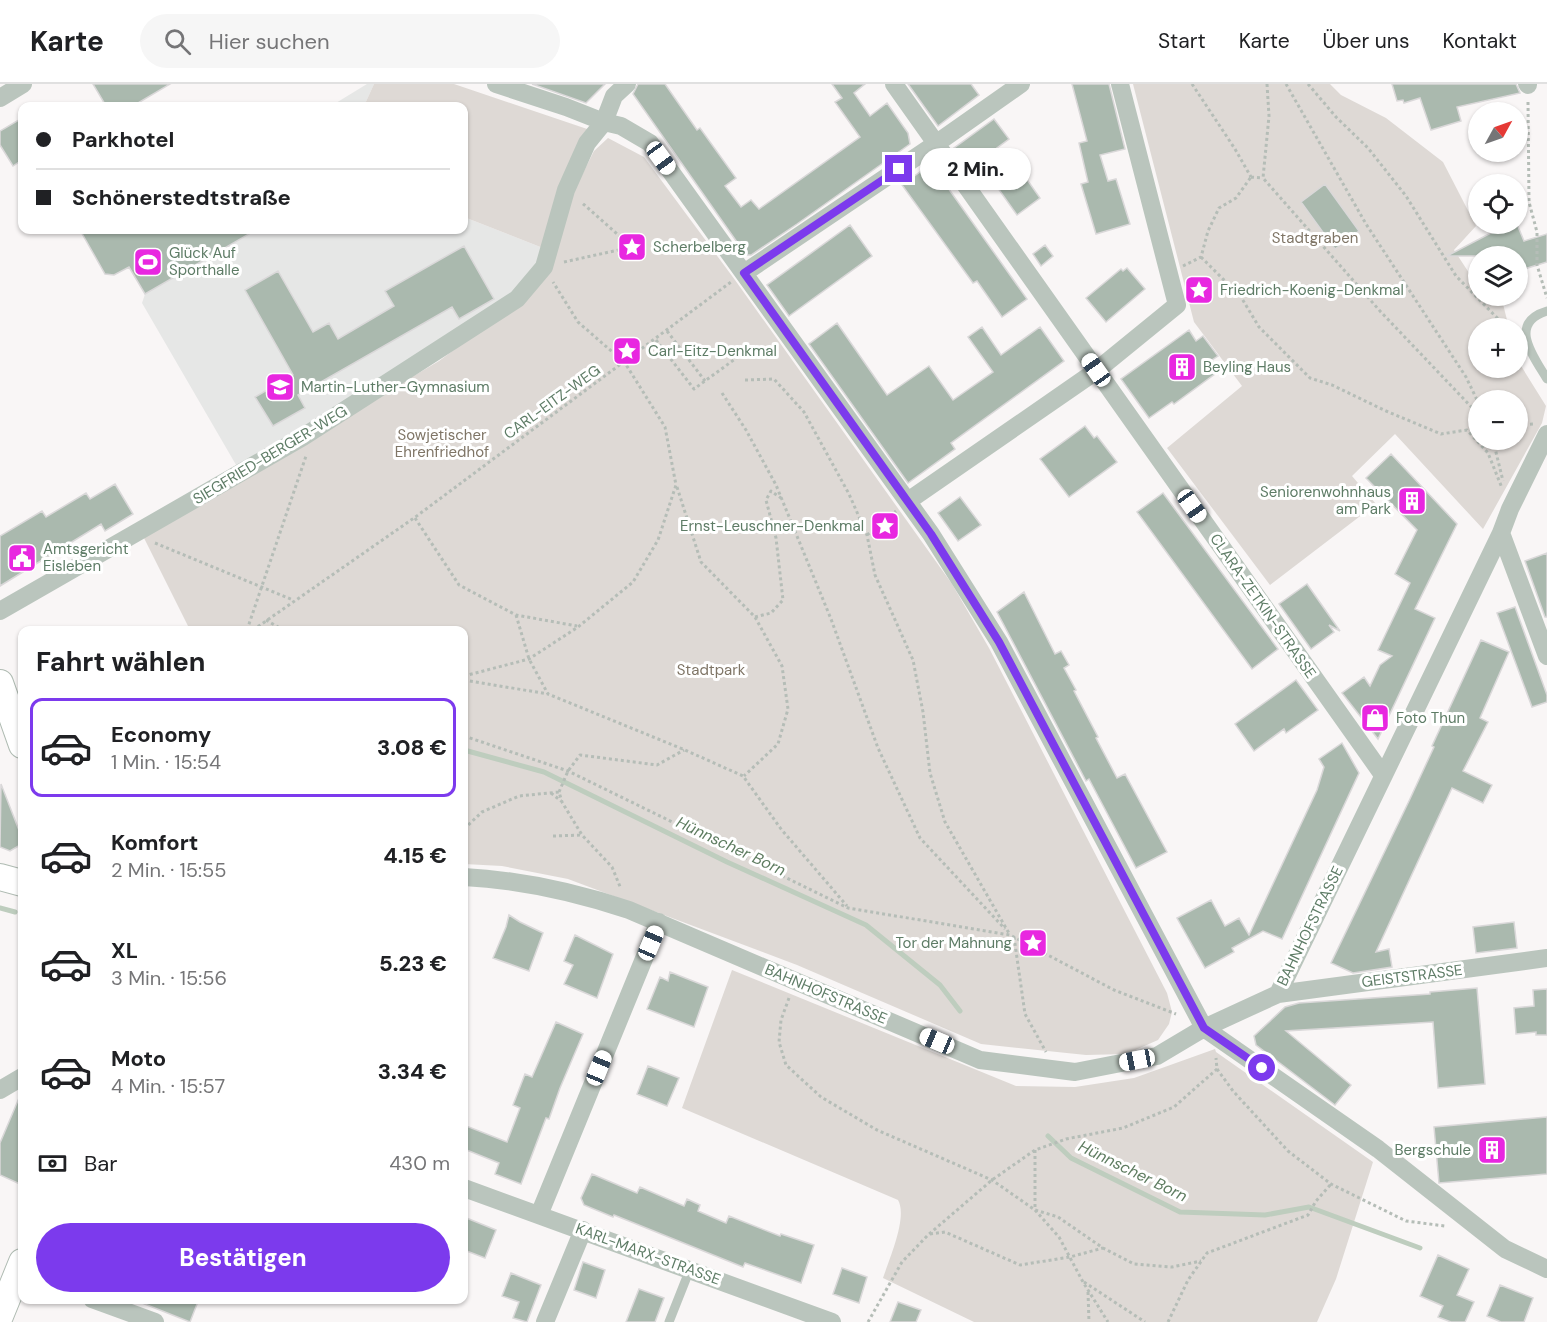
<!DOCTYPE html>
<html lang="de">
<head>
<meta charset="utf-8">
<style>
  :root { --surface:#fff; --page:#f6f6f6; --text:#202124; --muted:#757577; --line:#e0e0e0; --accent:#7c3aed }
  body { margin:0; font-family:"DM Sans",sans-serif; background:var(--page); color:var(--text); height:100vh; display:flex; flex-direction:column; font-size:22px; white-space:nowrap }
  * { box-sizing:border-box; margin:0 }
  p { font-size:20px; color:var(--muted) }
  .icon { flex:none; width:33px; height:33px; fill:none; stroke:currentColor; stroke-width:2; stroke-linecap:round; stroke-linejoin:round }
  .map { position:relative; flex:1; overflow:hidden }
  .sheet { position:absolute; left:18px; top:542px; width:450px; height:678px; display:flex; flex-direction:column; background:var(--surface); border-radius:12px; box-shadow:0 2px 4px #0004 }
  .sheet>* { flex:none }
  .hud { position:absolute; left:18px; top:18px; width:450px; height:132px; border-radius:12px; box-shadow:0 2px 4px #0004; display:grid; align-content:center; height:132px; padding:0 18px; background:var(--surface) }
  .needle { width:39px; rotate:50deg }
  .controls { position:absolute; left:1468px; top:18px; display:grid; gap:12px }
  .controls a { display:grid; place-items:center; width:60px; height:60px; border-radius:50%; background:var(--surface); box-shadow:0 2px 4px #0004; font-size:30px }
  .end { position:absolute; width:27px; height:27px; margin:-14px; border:8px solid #7c3aed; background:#fff; box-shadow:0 0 0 3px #fff }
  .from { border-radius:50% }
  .bubble { position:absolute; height:42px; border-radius:21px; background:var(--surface); box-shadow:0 2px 4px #0004; font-size:20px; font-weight:800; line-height:42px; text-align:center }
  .car { position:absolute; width:18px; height:36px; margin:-18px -9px; border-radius:8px; box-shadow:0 0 4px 2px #0007; background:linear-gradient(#fff 24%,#345 0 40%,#fff 0 76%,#345 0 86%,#fff 0) }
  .hud b { display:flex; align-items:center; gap:21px; height:57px; font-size:22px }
  .hud b+b { border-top:2px solid var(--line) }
  .hud i { width:15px; height:15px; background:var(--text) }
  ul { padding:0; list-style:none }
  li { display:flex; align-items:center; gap:18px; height:99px; margin:0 12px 9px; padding:0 6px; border:3px solid transparent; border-radius:12px }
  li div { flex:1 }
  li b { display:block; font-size:22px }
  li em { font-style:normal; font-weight:800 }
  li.active { border-color:var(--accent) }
  li>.icon { width:54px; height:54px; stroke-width:1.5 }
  h2 { padding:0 18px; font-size:27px; line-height:72px }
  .pay { display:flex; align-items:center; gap:15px; height:66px; padding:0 18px; font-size:22px }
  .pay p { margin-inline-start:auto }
  .button { display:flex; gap:12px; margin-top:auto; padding:12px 18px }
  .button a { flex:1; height:69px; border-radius:36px; background:var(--accent); color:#fff; font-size:24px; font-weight:800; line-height:69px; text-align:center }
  header { display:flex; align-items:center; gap:36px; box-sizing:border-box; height:84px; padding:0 30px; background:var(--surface); border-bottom:2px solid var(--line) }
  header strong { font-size:28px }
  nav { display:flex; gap:33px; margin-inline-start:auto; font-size:21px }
  .search { width:420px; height:54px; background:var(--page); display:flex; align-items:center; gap:15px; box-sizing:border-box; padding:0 21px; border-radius:33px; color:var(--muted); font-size:22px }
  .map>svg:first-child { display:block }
  .built { fill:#e6e7e6 }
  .green { fill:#ded9d5; fill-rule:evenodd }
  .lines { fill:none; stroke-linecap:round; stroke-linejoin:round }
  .stream { stroke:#becdbe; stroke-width:5 }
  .building { fill:#aab9ae; stroke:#dad8d9; stroke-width:1.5 }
  .secondary-casing { stroke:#afbbb2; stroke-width:28 }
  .path { stroke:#b5bdb7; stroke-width:3; stroke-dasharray:3 3; stroke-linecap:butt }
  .service { stroke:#bac5bd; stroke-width:9 }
  .minor { stroke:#bac5bd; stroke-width:18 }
  .secondary { stroke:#fff; stroke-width:26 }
  .route { stroke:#7c3aed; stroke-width:8 }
  .labels { text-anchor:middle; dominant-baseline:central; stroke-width:6; stroke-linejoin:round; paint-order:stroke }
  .park-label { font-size:15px; fill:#7f7566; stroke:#fff }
  .poi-label { font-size:15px; fill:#5e7c66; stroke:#fff; text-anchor:start }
  .street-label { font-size:15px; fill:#5e7c66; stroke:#fff }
  .water-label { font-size:16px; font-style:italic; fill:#5e7c60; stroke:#fff }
</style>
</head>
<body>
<header>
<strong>Karte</strong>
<div class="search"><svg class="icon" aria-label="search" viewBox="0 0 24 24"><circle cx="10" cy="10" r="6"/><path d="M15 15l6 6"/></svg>Hier suchen</div>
<nav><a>Start</a><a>Karte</a><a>Über uns</a><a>Kontakt</a></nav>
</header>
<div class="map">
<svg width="1547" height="1238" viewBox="0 0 1547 1238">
  <rect width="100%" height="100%" fill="#f9f6f6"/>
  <path class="built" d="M367,0H374L364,22H331Z
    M464,133L548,166L520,207L239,386L142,219L145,210L254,146H464Z"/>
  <path class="green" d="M374,0H454L596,48L548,166L464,133V22H364Z
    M1133,0H1330L1341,11L1386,34L1443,78L1476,142L1454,166L1479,204V212H1489L1503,220L1509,244H1479V284H1518V277L1546,322L1542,339L1483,445L1395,350L1352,392L1376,420L1270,501L1167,364L1242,302L1194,238ZM1479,316H1518V356H1479Z
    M608,54L644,73L735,196L952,500L989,564L1167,909L1172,928L1169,940L1158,956L1126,970L1086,971L981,960L797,881L568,795L502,782L464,780V546H190L143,452L439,277L518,218L594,67Z
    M732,886L1016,1002L1075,1003L1134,994L1215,965L1216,968L1373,1078L1336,1195L1317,1238H974L883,1194C889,1176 908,1133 898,1116L682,1024Z"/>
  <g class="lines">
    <path class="stream" d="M464,666L544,688L727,778L866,841L940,901L960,927
      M0,824L15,828
      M1048,1052L1071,1074L1180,1128L1265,1131L1309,1123L1420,1164"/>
  </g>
  <path class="building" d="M93,0H170L133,22H106Z
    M532,0H605L586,19Z
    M638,0H665L697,46L700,44L736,94L725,102L741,123L751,116L759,125L860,53L835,18L842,14L832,0H865L854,9L870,32L887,19L908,49L910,60L797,140L751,171H746L633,10Z
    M908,0H971L979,11L938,42Z
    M1072,0H1109L1125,65L1100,71L1108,97L1116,95L1130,140L1096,150L1081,100L1088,98L1079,59L1087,57Z
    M1392,0H1516L1520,9L1457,23L1461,37L1431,46L1420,14L1404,19L1403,16L1397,17Z
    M22,34V76L13,82L0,61V47Z
    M994,35L1009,55L997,64L1014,88L1019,84L1040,114L1017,131L990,93L980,100L954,64Z
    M931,80L1027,215L1002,233L977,197L973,199L902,101Z
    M1325,100L1359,147L1335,165L1301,118Z
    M1508,140H1517L1524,157L1547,150V178L1518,187V172H1447Z
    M850,141L872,172L789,232L767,201Z
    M80,146H256L145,210L129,183L114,191L105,190Z
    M1045,161L1053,172L1041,182L1033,170Z
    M464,162L494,215L459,235L452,223L298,311L305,324L273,342L255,313L293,291L245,206L278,187L313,248L329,239L338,255L394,222L385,207Z
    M1127,184L1145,205L1106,238L1086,214L1121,185L1123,187Z
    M837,239L887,311L929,282L953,316L993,288L968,253L982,243L1001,271L1040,243L1064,277L951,359L955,365L908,399L809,260Z
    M1189,246L1196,257L1203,252L1218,272L1212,276L1219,287L1174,320L1172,318L1149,334L1121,295Z
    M1085,342L1094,354L1097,352L1117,378L1069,413L1040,375Z
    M1391,370L1457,440L1415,525L1435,534L1378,655L1342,609L1364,593L1370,602L1380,581L1392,572L1378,566L1410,499L1395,490L1417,446L1366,394Z
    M115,400L133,430L105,447L101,440L0,502V452L42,427L46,433L86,409L90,415Z
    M1163,409L1278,565L1252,585L1137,428Z
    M960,413L981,441L958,457L938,429Z
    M1547,469V533H1545L1525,477Z
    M1307,500L1340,547L1329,541L1334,548L1311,565L1279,520Z
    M1024,508L1055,570L1061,567L1069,581L1064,584L1076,606L1074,607L1098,653L1096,654L1117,694L1125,690L1167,768L1136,784L1089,695L1086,697L997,528Z
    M1515,523L1547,611V618L1532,623L1497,529Z
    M1481,556L1509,568L1480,634L1488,638L1463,687L1492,701L1483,719L1452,704L1376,868L1389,865L1392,883L1353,889L1331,879L1409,717L1434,663L1432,662Z
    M1296,596L1318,626L1286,649L1284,645L1254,667L1235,640Z
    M1342,659L1359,689L1282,855L1263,847L1232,864L1234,868L1205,884L1177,834L1211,816L1225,842L1239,834L1249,851L1317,706L1324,683L1319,675Z
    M1,700L22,754V760L10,767L0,763Z
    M509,831L520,838L543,849L529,887L493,874L506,843Z
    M1514,838L1517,864L1476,869L1473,843Z
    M575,851L613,870L597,914L564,900L573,881L564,877Z
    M670,888L708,903L694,943L647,925L660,893L668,897Z
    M1477,904L1485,1000L1438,1004L1433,938L1286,947L1351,1001L1335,1021L1256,961L1254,952L1285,923L1299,919L1430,910V908Z
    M1547,905V951H1536V948L1516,950L1514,924L1534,922L1533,906Z
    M556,938L583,950L560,1004L549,1035L546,1034L521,1100L495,1090L499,1079L464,1065V1041L507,1058L520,1024L513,1021L525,990L532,993Z
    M648,982L679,994L667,1022L637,1010Z
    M22,1007V1101L0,1091V1059Z
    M1547,1033V1090L1439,1099L1434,1043Z
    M592,1090L637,1109L640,1103L684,1122L687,1115L700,1121L698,1127L726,1139L729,1132L780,1152L781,1150L814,1161L801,1199L745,1179L743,1183L614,1131L613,1133L584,1121L581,1114Z
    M464,1133L496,1146L485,1174L464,1166Z
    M1438,1171L1469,1185L1457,1211L1474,1218L1465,1238H1451L1438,1233L1443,1222L1420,1212Z
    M583,1178L605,1186L596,1214L574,1206Z
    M842,1184L867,1193L859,1219L833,1210Z
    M511,1189L541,1201L527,1238L513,1234L519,1218L502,1212Z
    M1500,1201L1533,1214L1524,1238H1501L1487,1232Z
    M639,1205L664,1214L655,1238H626Z
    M132,1215H199L190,1238Z
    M898,1218L921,1226L916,1238H890Z"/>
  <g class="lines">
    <g class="secondary-casing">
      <path id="secondary" d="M0,599L22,661
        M0,793L22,799
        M0,1232L22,1178"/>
    </g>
    <path class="path" d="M1192,0L1235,65L1251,93
      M1267,0L1269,32L1263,94L1380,227L1479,331
      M1286,0L1366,140L1466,293L1479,320
      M1308,0L1336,33L1368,64L1406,112L1456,192L1507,244
      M1528,18L1529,118L1537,148V181L1547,214
      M1251,93L1263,94
      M1201,173L1241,213L1259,243L1310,294L1332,301L1386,327L1441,350L1467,346L1488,369L1502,404
      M564,178L632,163L581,118
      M1183,182L1201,173L1208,147L1219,124L1236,114L1251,93
      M667,247L705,297
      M656,256L694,305L746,267
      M745,296L774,295L804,328L849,410L867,451L875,491L913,576L923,628L930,689L945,738L1010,851
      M722,309L746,346L776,401L831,535L878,664L920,754L1005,845
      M1518,341L1533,340
      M1493,356L1503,397
      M677,403L701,478L755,533L782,582L788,625L778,660L744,692
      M415,434L459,501L516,531L577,542
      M867,451L896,427
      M155,459L293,516
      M516,531L529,575L548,610L685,666L743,692L781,745L847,822
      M755,533L771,529L783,516L776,454L766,416L771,407L781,414
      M266,536L283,546
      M247,546L306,372
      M253,546L414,434L731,198
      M464,592L529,575L578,543L633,498L658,456L676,401L665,343L625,279L578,238L553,198
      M464,596L548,610
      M464,652L568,687L848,824L1010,851L1114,906L1176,930
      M559,708L568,687L580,671L657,681L684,666
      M551,709L561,717
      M464,745L482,728L519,712L559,708L562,718L582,751L612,783L621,805
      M553,752L582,751
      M1014,853L1025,930L1046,968
      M789,914L781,936L779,958L786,981L821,1013L877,1046L992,1096L1035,1126L1058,1133L1103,1164L1134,1180L1172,1183L1201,1177
      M1217,985L1233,1007L1288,1067L1331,1100L1406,1137L1445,1142
      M1035,1066V1126L1059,1153L1083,1198L1108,1238
      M930,1150L945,1148L1020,1181L1070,1173L1103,1164
      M1084,1198L1145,1238
      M1088,1208L1089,1238
      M868,1238L902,1178L928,1151L992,1096L1035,1066L1066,1055L1123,1044L1174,1023L1217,985L1216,974
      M1168,1238L1188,1196L1207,1169L1308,1131L1316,1117L1331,1100"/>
    <path class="service" d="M1547,227C1507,239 1534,273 1547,295
      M669,1238L690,1185"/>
    <path class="minor" d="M496,0L566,23L604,38L621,42L650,59L661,74L931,450L999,558L1204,944L1378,1065L1505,1165L1547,1185
      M894,0L1383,691
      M1527,0L1528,1
      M0,14L23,0
      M744,189L937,59L1021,0
      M908,417L1096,287L1177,221L1120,0
      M1501,449L1547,572
      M0,527L303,353L517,215L544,183L566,106L587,59L604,38L614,12L627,0
      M464,793C520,796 575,808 629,826L980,976L1075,988L1157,972L1204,944L1278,910L1501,449L1510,425L1547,350
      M1278,910L1547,874
      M0,1006L22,993
      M464,1104L832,1238
      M539,1131L659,838
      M92,1215L155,1238
      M545,1238L583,1146"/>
    <use href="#secondary" class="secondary"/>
  </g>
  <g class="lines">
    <path class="route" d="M899,85L744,189L931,450L999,558L1204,944L1262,984"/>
  </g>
  <defs>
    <g id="sight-square" transform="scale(1.5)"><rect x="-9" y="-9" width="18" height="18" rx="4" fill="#e827e0" stroke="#fff"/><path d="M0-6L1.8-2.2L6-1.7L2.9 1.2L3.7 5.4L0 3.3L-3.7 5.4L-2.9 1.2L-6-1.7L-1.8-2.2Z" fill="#fff"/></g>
    <g id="stadium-square" transform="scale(1.5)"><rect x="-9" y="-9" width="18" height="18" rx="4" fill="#e827e0" stroke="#fff"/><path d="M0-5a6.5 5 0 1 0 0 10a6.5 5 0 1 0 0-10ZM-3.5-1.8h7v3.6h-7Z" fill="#fff"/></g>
    <g id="building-square" transform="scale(1.5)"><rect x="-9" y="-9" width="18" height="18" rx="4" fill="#e827e0" stroke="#fff"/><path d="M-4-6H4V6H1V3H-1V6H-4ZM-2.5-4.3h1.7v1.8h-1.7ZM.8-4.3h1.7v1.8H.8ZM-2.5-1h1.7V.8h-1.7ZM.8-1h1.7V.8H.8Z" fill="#fff"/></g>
    <g id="school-square" transform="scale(1.5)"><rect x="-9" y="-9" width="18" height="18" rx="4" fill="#e827e0" stroke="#fff"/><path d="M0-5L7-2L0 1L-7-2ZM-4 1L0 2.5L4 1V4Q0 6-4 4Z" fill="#fff"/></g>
    <g id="civic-square" transform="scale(1.5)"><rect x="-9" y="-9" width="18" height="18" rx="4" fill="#e827e0" stroke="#fff"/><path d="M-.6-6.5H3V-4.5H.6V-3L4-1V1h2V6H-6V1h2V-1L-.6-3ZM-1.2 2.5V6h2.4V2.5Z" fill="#fff"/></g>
    <g id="shop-square" transform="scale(1.5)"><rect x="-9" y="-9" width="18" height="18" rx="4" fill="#e827e0" stroke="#fff"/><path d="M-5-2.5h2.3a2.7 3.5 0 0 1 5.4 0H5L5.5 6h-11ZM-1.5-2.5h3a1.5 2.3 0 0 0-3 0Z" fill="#fff"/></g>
  </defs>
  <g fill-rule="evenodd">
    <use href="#sight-square" x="632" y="163"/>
    <use href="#stadium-square" x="148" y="178"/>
    <use href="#sight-square" x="1199" y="206"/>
    <use href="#sight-square" x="627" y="267"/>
    <use href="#building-square" x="1182" y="283"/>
    <use href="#school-square" x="280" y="303"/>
    <use href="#building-square" x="1412" y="417"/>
    <use href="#sight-square" x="885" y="442"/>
    <use href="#civic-square" x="22" y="474"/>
    <use href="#shop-square" x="1375" y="634"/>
    <use href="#sight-square" x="1033" y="859"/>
    <use href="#building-square" x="1492" y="1066"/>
  </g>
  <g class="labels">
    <g class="park-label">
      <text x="1315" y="154">Stadtgraben</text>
      <text x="442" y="351">Sowjetischer<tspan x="442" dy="17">Ehrenfriedhof</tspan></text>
      <text x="711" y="586">Stadtpark</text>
    </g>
    <g class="poi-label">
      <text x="653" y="163">Scherbelberg</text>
      <text x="169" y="169">Glück Auf<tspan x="169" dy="17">Sporthalle</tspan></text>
      <text x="1220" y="206">Friedrich-Koenig-Denkmal</text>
      <text x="648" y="267">Carl-Eitz-Denkmal</text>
      <text x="1203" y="283">Beyling Haus</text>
      <text x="301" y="303">Martin-Luther-Gymnasium</text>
      <text x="1391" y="408" text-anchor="end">Seniorenwohnhaus<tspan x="1391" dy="17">am Park</tspan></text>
      <text x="864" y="442" text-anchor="end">Ernst-Leuschner-Denkmal</text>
      <text x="43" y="465">Amtsgericht<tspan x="43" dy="17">Eisleben</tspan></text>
      <text x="1396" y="634">Foto Thun</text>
      <text x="1012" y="859" text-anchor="end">Tor der Mahnung</text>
      <text x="1471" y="1066" text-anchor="end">Bergschule</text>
    </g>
    <g class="street-label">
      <text transform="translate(552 318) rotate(-36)">CARL-EITZ-WEG</text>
      <text transform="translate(270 371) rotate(-31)">SIEGFRIED-BERGER-WEG</text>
      <text transform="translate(1263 522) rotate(55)">CLARA-ZETKIN-STRASSE</text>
      <text transform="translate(1310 842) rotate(-64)">BAHNHOFSTRASSE</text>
      <text transform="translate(1412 892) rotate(-7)">GEISTSTRASSE</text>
      <text transform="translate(826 910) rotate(23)">BAHNHOFSTRASSE</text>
      <text transform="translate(648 1170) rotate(20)">KARL-MARX-STRASSE</text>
    </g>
    <g class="water-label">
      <text transform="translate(731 762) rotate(25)">Hünnscher Born</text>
      <text transform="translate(1133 1087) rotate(26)">Hünnscher Born</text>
    </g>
  </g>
</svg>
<div class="controls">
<a><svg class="needle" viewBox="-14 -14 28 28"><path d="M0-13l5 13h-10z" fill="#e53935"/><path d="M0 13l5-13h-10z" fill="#757577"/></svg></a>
<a><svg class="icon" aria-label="locate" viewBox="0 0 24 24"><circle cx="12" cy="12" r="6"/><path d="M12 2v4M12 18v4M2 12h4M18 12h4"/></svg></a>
<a><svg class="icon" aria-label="layers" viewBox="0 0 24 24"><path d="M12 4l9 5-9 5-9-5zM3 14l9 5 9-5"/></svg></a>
<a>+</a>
<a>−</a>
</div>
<i class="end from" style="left:1262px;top:984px"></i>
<i class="end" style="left:899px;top:85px"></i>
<div class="bubble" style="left:920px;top:64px;width:111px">2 Min.</div>
<i class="car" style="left:661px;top:74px;rotate:144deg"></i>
<i class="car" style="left:1096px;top:286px;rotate:325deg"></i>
<i class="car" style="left:1192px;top:422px;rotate:145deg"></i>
<i class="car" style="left:651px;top:859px;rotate:23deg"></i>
<i class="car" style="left:937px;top:957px;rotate:293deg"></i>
<i class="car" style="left:1137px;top:976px;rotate:259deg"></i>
<i class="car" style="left:599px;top:984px;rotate:22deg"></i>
<div class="hud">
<b><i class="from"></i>Parkhotel</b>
<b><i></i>Schönerstedtstraße</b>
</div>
<section class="sheet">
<h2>Fahrt wählen</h2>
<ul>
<li class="active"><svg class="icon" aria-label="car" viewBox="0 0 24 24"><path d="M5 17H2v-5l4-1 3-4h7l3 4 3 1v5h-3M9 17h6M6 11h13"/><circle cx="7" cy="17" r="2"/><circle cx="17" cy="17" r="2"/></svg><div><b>Economy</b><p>1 Min. · 15:54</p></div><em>3.08 €</em></li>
<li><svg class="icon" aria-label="car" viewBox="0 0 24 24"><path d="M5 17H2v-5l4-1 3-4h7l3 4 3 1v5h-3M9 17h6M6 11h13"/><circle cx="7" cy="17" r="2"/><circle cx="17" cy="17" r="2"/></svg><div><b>Komfort</b><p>2 Min. · 15:55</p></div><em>4.15 €</em></li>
<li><svg class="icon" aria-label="car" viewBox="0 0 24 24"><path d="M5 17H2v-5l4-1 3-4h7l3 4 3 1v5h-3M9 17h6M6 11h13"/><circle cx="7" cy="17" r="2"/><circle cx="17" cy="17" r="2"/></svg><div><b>XL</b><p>3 Min. · 15:56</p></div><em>5.23 €</em></li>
<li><svg class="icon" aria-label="car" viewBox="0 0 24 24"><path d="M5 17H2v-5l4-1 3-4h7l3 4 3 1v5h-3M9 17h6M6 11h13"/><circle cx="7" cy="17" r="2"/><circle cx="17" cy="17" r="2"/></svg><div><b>Moto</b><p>4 Min. · 15:57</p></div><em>3.34 €</em></li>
</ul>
<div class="pay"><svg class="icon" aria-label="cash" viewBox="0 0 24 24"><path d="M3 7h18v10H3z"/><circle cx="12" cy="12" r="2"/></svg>Bar<p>430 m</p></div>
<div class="button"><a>Bestätigen</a></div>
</section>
</div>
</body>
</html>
